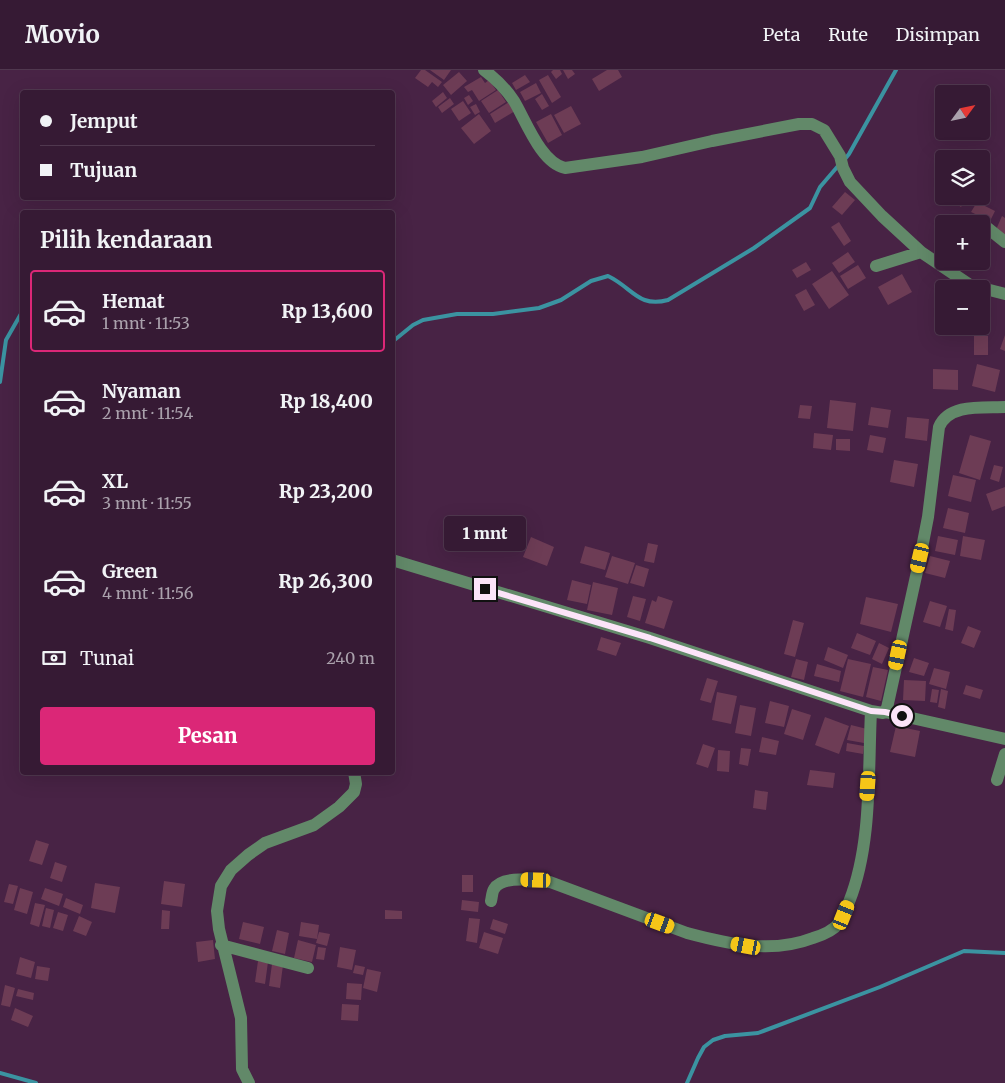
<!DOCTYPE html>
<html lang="id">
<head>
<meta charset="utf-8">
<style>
  :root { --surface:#361a34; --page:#412740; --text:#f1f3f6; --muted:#aaa1ac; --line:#50384f; --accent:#db2777 }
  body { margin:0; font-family:Merriweather,serif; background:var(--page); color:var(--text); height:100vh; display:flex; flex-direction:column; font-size:19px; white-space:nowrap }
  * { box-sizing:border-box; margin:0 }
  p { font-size:16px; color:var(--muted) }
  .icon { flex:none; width:28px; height:28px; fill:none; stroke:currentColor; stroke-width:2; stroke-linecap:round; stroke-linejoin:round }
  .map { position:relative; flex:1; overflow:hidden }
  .details { position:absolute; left:20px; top:140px; width:375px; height:565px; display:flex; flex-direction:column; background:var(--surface); border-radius:5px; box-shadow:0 5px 20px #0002,0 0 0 1px var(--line) }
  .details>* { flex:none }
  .top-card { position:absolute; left:20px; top:20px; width:375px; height:110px; border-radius:5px; box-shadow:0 5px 20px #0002,0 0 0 1px var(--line); display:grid; align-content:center; height:110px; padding:0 20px; background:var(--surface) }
  .needle { width:32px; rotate:57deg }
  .fabs { position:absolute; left:935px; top:15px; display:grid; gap:10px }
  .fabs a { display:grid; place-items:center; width:55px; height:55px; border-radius:5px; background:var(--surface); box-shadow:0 5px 20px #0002,0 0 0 1px var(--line); font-size:25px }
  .end { position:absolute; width:22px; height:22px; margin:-11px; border:6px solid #fce4f9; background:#111; box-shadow:0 0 0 2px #111 }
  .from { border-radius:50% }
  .bubble { position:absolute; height:35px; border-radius:5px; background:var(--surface); box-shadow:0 5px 20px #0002,0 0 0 1px var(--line); font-size:16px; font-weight:800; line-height:35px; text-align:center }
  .car { position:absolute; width:15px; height:30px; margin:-15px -8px; border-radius:6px; box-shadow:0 0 4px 1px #0007; background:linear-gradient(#f5c518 24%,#345 0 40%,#f5c518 0 76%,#345 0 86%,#f5c518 0) }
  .top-card b { display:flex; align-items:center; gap:18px; height:48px; font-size:19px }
  .top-card b+b { border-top:1px solid var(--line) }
  .top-card i { width:12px; height:12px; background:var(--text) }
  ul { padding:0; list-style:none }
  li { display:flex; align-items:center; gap:15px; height:82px; margin:0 10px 8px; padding:0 10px; border:2px solid transparent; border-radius:5px }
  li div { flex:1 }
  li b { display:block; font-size:19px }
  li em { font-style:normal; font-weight:800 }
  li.selected { border-color:var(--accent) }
  li>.icon { width:45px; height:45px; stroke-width:1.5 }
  h2 { padding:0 20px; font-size:22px; line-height:60px }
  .pay { display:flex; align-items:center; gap:12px; height:55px; padding:0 20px; font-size:19px }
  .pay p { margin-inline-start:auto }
  .button { display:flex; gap:10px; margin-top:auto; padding:10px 20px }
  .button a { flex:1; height:58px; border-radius:5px; background:var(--accent); color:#fff; font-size:20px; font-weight:800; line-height:58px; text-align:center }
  header { display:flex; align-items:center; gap:30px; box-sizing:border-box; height:70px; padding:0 25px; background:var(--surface); border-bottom:1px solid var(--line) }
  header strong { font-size:24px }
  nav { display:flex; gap:28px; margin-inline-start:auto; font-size:18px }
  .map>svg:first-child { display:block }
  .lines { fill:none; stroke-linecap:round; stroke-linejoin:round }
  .stream { stroke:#3b93a1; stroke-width:4 }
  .building { fill:#6d3c55 }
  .minor { stroke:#628969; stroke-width:12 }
  .route { stroke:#fce4f9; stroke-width:6 }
</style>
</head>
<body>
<header>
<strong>Movio</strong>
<nav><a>Peta</a><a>Rute</a><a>Disimpan</a></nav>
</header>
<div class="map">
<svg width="1005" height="1013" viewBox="0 0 1005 1013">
  <rect width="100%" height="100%" fill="#482345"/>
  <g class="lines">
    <path class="stream" d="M845,89L849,84L896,0
      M392,272L413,255L423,250L457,244H493L539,238L561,230L591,211L608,206C633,218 638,238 668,230L754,178L810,138L820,117L838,96
      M0,312L6,270L22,242
      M0,1003L36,1013
      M687,1013L698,988L704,977L713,970L725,966L758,963L880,917L964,881L1005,883"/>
  </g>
  <path class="building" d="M421,0H425L442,12L438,17L432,12L428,17L415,8Z
    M430,0H451L444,10Z
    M553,0H560L562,4L556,9L551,2Z
    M563,0H572L575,4L568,9Z
    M607,0H618L622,7L599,21L592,9Z
    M459,2L467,11L451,25L443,15Z
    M525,5L530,12L516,20L512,13Z
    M548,5L561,27L552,33L539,10Z
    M481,7L485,13L489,10L496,20L479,31L472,20L468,22L464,17Z
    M536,13L541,23L525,31L520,22Z
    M498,20L506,32L489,43L481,31Z
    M443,22L447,28L436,37L432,31Z
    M542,24L549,36L542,40L535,29Z
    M469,25L473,31L468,35L464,28Z
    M450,28L454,34L442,43L438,37Z
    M463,31L471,43L459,51L451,39Z
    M509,32L515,41L495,53L490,44Z
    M476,34L480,42L475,45L470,37Z
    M571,36L581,54L564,63L554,45Z
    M479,44L491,61L474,74L461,58Z
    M551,44L562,65L548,73L536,52Z
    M845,122L855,130L842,145L832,137Z
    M951,126H967L968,127L961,137L949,129Z
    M977,132L995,141L990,151L971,142Z
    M1002,146L1005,148V165L995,162Z
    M839,152L851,171L844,176L831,157Z
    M848,182L855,192L839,203L832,193Z
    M806,192L811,200L797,208L792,200Z
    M858,195L866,208L848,219L840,206Z
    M832,201L849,225L829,239L812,214Z
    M902,204L912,222L888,235L878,217Z
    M806,219L815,235L804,241L795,225Z
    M1005,265V281L1000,279Z
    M974,266H988V285H974Z
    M977,294L1000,300L995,322L972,316Z
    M933,299L958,300V320L933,319Z
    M830,330L856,333L853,361L827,358Z
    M800,335L812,336L810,349L798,348Z
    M871,337L891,340L888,358L868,355Z
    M907,347L929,349L927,371L905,368Z
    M814,363L833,365L831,380L813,378Z
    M870,365L886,368L883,383L867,380Z
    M970,365L991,371L980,410L959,403Z
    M836,369H850V381L836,380Z
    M894,390L918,394L914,417L890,412Z
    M994,395L1003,397L999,412L990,409Z
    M953,405L976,410L971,432L948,426Z
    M1005,417V436L992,441L986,424Z
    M948,438L969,443L965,463L943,458Z
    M938,466L958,470L955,485L935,481Z
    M963,466L985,470L981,490L960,486Z
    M531,467L554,477L547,496L523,487Z
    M648,473L658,475L654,493L644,491Z
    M585,476L610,483L605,500L580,493Z
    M612,486L635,493L628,514L605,507Z
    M930,486L950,491L945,508L925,503Z
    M636,495L649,499L644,517L630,513Z
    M572,510L591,515L587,534L567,530Z
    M593,512L618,518L612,545L587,540Z
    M633,526L646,529L640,551L627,547Z
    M658,526L673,531L664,559L645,553L652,530L656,532Z
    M866,527L898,534L891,562L860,554Z
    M930,531L947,536L940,557L923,552Z
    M949,539L956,540L953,561L945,559Z
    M793,550L804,553L795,587L784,584Z
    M968,556L981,561L974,578L961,573Z
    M857,563L876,571L870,585L851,578Z
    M601,567L621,573L616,586L597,580Z
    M879,573L889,578L882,594L872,589Z
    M828,577L848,585L843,598L824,590Z
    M914,588L929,593L924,606L909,602Z
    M796,589L808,592L804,610L791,607Z
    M848,589L871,594L863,627L840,621Z
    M817,594L841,601L839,612L814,606Z
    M873,597L888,600L881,631L866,627Z
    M934,598L950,602L946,619L929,614Z
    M707,608L718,611L711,633L700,630Z
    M904,610L926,611L925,631L903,630Z
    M966,615L983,620L980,629L963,624Z
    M932,619L939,620L937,633L930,632Z
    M941,619L948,621L945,639L938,637Z
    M717,622L737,626L731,654L712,650Z
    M770,631L789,636L784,657L765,653Z
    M740,635L756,638L751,666L735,663Z
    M792,639L811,645L803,670L784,664Z
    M825,647L849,656L839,684L815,675Z
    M851,655L867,659L864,673L847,670Z
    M896,656L920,661L915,687L890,682Z
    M762,667L779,671L776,685L759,682Z
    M847,673L864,676L863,684L846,681Z
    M703,674L715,678L708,698L696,694Z
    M741,678L751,679L748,696L739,694Z
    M718,680L730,681L729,702L717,701Z
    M810,700L835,703L833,718L807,715Z
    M755,720L768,722L766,740L753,738Z
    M36,770L49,774L42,795L29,791Z
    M55,792L67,796L62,812L50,808Z
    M462,805H473V822H462Z
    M164,811L185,814L182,837L161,834Z
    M95,813L120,817L115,843L91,838Z
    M9,814L18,816L13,834L4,832Z
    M20,818L33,822L27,844L14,840Z
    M45,818L63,824L59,836L41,829Z
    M66,828L83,835L80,844L63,837Z
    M462,830L479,832L478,842L461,840Z
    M35,833L45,835L39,857L30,854Z
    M46,838L54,840L50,858L42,856Z
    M162,840L170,841L169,859H161Z
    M385,840L402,841V849H385Z
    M58,842L68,845L63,861L53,858Z
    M79,846L92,852L86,866L73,861Z
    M469,848L480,849L477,873L466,871Z
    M493,849L508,854L505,864L490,859Z
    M243,852L264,857L260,874L239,869Z
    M301,852L319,855L317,869L299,866Z
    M277,860L289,863L285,884L272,881Z
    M319,862L330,864L327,876L316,873Z
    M484,862L503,868L498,884L479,878Z
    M213,870L215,889L198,892L196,872Z
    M298,870L316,875L312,892L294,888Z
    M318,877L326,878L324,890L316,889Z
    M340,877L356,880L352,900L337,897Z
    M20,887L35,892L31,908L16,904Z
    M258,891L268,892L265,914L255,912Z
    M272,894L283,895L280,918L269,916Z
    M355,895L365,897L363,905L353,903Z
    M37,896L50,898L48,911L35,909Z
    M367,899L381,902L377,922L363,918Z
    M347,913L362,914L361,930L346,929Z
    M5,915L15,918L10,937L1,935Z
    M18,919L34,923L33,930L16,926Z
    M342,934L359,935L358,951L341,950Z
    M15,938L33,946L28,957L11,950Z"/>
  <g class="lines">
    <path class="minor" d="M484,0C496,9 506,19 514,31C526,51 541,93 565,98L642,87L712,71L799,54H812L824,60L840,86L843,98L850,112L882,146L921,182L970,215L1005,224
      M985,156L1005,172
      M876,196L921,182
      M392,490L650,568L871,641L883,643L887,638L920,488L928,447L939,357C949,333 984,338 1005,337
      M885,642L1005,669
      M997,710L1005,684
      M491,831C492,827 492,822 494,819C502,805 536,810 550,812L687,863C728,874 772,884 813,868C823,865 833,861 839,853C844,847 846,839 849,832C872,775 868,703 871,641
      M221,875L308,898
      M249,1013L242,999L241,948L219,859L217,841L221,816L231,800L248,785L265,773L314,755L339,737L354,722L356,714L354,702"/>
  </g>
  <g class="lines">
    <path class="route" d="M485,519L650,568L871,641L885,642L902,646"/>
  </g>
</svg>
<div class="fabs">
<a><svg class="needle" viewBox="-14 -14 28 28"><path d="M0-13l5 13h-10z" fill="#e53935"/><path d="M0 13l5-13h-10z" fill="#aaa1ac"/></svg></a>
<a><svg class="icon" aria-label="layers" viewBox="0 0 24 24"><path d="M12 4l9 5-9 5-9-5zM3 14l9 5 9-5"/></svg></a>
<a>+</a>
<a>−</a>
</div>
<i class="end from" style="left:902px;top:646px"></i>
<i class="end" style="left:485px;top:519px"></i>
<div class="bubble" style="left:444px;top:446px;width:82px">1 mnt</div>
<i class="car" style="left:920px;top:488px;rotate:193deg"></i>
<i class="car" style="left:898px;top:585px;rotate:192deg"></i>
<i class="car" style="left:868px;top:716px;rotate:184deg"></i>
<i class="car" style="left:536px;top:810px;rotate:272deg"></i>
<i class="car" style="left:844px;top:845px;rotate:22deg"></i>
<i class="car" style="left:660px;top:853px;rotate:110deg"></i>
<i class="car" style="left:746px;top:876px;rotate:281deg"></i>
<div class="top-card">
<b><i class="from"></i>Jemput</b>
<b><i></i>Tujuan</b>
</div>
<section class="details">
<h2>Pilih kendaraan</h2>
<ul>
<li class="selected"><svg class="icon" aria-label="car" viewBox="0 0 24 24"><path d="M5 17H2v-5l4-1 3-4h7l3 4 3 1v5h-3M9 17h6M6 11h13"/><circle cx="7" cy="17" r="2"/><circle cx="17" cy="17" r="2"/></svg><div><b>Hemat</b><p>1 mnt · 11:53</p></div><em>Rp 13,600</em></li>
<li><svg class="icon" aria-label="car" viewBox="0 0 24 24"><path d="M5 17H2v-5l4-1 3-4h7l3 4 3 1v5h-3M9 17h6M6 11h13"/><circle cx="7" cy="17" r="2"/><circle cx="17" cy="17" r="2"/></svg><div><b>Nyaman</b><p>2 mnt · 11:54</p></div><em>Rp 18,400</em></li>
<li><svg class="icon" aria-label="car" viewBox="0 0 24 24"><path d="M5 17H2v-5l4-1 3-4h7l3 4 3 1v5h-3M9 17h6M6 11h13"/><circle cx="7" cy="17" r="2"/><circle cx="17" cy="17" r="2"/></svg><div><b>XL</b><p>3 mnt · 11:55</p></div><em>Rp 23,200</em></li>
<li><svg class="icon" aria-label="car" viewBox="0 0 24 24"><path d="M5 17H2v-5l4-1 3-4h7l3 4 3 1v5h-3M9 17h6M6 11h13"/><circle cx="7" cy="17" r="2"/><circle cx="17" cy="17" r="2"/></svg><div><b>Green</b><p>4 mnt · 11:56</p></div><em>Rp 26,300</em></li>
</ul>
<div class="pay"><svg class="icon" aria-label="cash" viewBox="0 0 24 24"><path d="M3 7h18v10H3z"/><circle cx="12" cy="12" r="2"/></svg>Tunai<p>240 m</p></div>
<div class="button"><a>Pesan</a></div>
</section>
</div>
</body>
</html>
